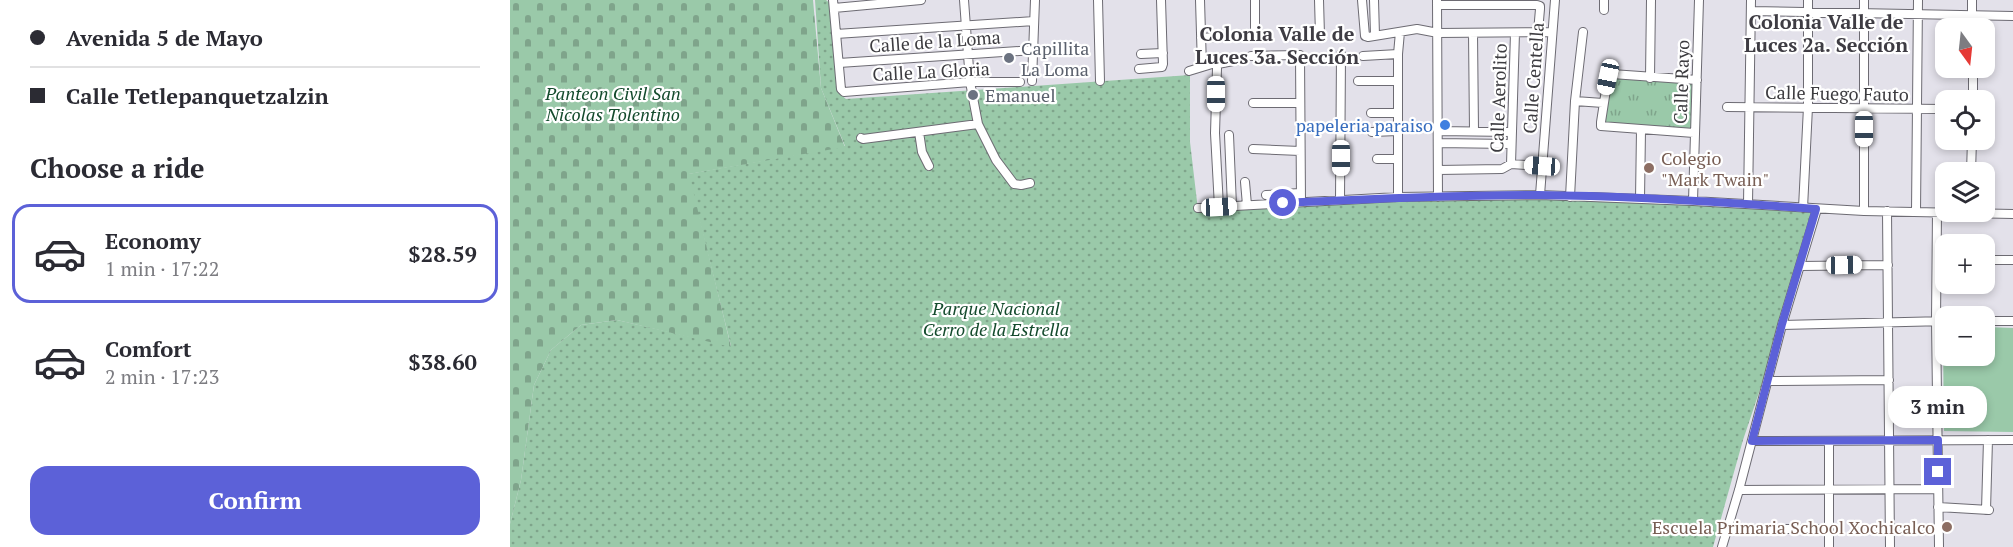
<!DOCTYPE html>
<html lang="en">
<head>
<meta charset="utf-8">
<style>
  :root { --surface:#fff; --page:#f2f2f3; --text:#2b2b33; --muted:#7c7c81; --line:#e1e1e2; --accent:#5c61d8 }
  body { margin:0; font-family:"PT Serif",serif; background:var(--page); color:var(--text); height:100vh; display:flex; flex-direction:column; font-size:22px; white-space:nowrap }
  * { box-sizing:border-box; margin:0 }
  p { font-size:20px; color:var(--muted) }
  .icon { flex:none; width:33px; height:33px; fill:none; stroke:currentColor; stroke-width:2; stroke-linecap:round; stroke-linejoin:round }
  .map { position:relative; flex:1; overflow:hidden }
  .panel { display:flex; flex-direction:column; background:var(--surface); width:510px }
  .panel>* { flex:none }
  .hud { display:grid; align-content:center; height:132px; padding:0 30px; background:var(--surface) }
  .needle { width:39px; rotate:165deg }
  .controls { position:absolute; left:1425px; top:18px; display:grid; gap:12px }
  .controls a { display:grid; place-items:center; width:60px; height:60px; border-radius:12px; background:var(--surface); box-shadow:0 3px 9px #0003; font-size:30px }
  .end { position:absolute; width:27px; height:27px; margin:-14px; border:8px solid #5c61d8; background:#fff; box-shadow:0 0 0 3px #fff }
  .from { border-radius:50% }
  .bubble { position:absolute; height:42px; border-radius:18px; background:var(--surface); box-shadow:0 3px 9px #0003; font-size:20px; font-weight:600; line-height:42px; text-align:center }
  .car { position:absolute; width:18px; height:36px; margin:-18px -9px; border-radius:8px; box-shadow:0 0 4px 2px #0007; background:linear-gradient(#fff 24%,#345 0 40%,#fff 0 76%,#345 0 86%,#fff 0) }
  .hud b { display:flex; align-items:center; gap:21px; height:57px; font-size:22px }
  .hud b+b { border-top:2px solid var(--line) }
  .hud i { width:15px; height:15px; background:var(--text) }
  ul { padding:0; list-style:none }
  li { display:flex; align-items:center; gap:18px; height:99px; margin:0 12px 9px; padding:0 18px; border:3px solid transparent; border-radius:18px }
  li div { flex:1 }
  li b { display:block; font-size:22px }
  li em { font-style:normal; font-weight:600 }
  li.active { border-color:var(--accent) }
  li>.icon { width:54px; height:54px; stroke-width:1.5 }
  h2 { padding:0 30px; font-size:27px; line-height:72px }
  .action { display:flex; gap:12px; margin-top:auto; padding:12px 30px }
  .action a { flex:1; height:69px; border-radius:18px; background:var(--accent); color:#fff; font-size:24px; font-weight:600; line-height:69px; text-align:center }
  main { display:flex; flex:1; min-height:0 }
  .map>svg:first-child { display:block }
  .grass { fill:url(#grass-dots) }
  .cemetery { fill:url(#cemetery-stones) }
  .park { fill:url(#park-tufts) }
  .pitch { fill:#9ac9a9 }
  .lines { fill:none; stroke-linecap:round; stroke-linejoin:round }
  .minor-casing { stroke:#6d6b73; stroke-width:10 }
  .minor { stroke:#fff; stroke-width:8 }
  .route { stroke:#5c61d8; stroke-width:8 }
  .worship-dot { fill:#6b7280; stroke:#fff; stroke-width:2 }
  .shop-dot { fill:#3f7fe0; stroke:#fff; stroke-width:2 }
  .education-dot { fill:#8d6e63; stroke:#fff; stroke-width:2 }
  .labels { text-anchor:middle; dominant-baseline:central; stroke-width:4.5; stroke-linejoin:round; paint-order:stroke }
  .street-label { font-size:18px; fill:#3d3c40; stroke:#fff }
  .worship-label { font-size:18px; fill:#5b616d; stroke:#fff; text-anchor:start }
  .park-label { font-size:18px; font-style:italic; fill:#134a2c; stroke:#fff }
  .shop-label { font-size:18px; fill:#366cbe; stroke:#fff; text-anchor:end }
  .education-label { font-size:18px; fill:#785e54; stroke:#fff; text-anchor:start }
  .neighbourhood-label { font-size:20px; font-weight:bold; fill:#3e3c43; stroke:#fff }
</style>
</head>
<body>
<main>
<section class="panel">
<div class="hud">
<b><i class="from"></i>Avenida 5 de Mayo</b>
<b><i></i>Calle Tetlepanquetzalzin</b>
</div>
<h2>Choose a ride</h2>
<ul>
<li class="active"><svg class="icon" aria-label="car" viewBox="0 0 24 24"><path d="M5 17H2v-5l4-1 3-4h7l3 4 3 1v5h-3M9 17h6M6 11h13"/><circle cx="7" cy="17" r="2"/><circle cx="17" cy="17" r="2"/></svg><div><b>Economy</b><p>1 min · 17:22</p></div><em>$28.59</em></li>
<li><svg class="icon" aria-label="car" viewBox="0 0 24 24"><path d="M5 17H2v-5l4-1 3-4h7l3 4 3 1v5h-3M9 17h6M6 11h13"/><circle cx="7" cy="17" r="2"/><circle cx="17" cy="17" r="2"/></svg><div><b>Comfort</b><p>2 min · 17:23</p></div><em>$38.60</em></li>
</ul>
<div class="action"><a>Confirm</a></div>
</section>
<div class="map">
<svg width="1503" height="547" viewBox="0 0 1503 547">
  <defs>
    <pattern id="grass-dots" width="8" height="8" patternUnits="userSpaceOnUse" patternTransform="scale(1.5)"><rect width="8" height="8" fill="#9ac9a9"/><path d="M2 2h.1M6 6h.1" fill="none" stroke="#7fa48b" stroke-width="1.8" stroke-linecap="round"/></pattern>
    <pattern id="cemetery-stones" width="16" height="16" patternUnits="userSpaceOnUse" patternTransform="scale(1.5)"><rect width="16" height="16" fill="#9ac9a9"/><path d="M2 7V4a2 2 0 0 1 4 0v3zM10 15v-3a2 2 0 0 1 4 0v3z" fill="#7fa48b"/></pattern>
    <pattern id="park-tufts" width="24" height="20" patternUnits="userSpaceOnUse" patternTransform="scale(1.5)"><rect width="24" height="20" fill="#9ac9a9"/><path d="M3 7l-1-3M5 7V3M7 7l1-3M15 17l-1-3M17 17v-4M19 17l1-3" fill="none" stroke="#7fa48b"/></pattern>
  </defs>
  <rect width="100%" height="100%" fill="#e3e1ea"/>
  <path class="grass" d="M305,0H316L322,5L328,88L330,94L336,99L680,75V142L688,210L928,199L1030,196L1305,210L1272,324L1233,440L1203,547H0V524L11,480L24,385L41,350L71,325L107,320L221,346L178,174L335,146L311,88Z"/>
  <path class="cemetery" d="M0,0H303L311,88L335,147L179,174L221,347L107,320L71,325L41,350L24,385L11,480L0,524Z"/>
  <path class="park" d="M1100,78L1184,82L1183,129L1093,126Z"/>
  <path class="pitch" d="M1475,327L1503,328V432L1434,431L1433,342L1435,341L1436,356H1474Z"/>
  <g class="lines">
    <g class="minor-casing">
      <path id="minor" d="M323,0L331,89L334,92L460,82H510
        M454,0L460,82L468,124L486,160L504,184L511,185L520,183
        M588,0L590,81
        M690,0L692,67
        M809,0L810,35
        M852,0L855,36L858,37L907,29L928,33L1042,32
        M864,0L865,35
        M927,0L928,197
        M927,5H1027L1030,6V9L1028,32
        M324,8L411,0
        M1094,10V0
        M1241,11L1503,16
        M1462,28V0
        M745,33V0
        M963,33L964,131
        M326,34L524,21
        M691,38L719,36
        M631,54L653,53
        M741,56L790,55L791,202
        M853,56L888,54
        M329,63L523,50
        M1463,68V100
        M629,69L652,67L653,64L651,0
        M679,71L702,64
        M1140,78L1141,0
        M522,81L525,0
        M848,81H888
        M1065,101L1093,103
        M743,103H790
        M1217,107L1436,109
        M861,113H888
        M928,131L1001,132
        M409,132L412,152L419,166
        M862,132L888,131
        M1184,133L1091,126V122L1098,77L1102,74L1187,80
        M719,135L722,206
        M351,138L353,139L468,124
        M928,143L1000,144
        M743,149L790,151
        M867,159H888
        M1001,164L1005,33
        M928,170L992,169L1001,164L1032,166
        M1461,172L1462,140
        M735,182L737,205
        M756,195L790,193
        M1030,195L1045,0
        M888,197V54L890,32
        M1060,197L1065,101L1073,32
        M1130,199L1131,130
        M830,200L831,54
        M1183,201L1189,0
        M1238,204L1241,0
        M709,207L705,133L707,68L708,64L728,60
        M688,208L888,197L1030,195L1183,201L1354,211L1503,214
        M1293,208L1298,107V0
        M1354,211V0
        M1377,211L1380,547
        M1406,212L1408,0
        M1427,212L1426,321L1429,547
        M1474,260H1503
        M1291,266L1378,265
        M1474,321H1503
        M1272,325L1436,321
        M1259,381L1379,380
        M1242,441L1503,440
        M1319,441V547
        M1229,490L1428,489
        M1428,507L1479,510
        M1476,510L1478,440
        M1218,529H1319
        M1212,547L1229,490L1272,325L1307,209"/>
    </g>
    <use href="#minor" class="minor"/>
  </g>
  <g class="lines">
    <path class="route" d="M773,203C858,199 943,195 1028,195C1121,196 1214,202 1306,209L1272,324L1242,441L1428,440V472"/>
  </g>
  <g class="worship-dot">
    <circle cx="499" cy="58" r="6"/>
    <circle cx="463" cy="95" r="6"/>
  </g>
  <circle class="shop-dot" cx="935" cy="125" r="6"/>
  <g class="education-dot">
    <circle cx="1139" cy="168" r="6"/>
    <circle cx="1437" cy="527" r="6"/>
  </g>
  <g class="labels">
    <g class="street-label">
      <text transform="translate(425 41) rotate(-4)">Calle de la Loma</text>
      <text transform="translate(421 71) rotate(-3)">Calle La Gloria</text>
      <text transform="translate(1023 78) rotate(-86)">Calle Centella</text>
      <text transform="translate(1171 82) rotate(-88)">Calle Rayo</text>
      <text transform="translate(1327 93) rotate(1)">Calle Fuego Fauto</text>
      <text transform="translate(988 98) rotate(-88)">Calle Aerolito</text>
    </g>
    <g class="worship-label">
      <text x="511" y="48">Capillita<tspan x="511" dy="21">La Loma</tspan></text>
      <text x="475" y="95">Emanuel</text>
    </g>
    <g class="park-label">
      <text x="103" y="93">Panteon Civil San<tspan x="103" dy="21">Nicolas Tolentino</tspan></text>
      <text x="486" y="308">Parque Nacional<tspan x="486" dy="21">Cerro de la Estrella</tspan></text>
    </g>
    <g class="shop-label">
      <text x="923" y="125">papeleria paraiso</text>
    </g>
    <g class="education-label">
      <text x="1151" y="158">Colegio<tspan x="1151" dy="21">"Mark Twain"</tspan></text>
      <text x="1425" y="527" text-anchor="end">Escuela Primaria School Xochicalco</text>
    </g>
    <g class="neighbourhood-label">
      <text x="1316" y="21">Colonia Valle de<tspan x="1316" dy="23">Luces 2a. Sección</tspan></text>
      <text x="767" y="33">Colonia Valle de<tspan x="767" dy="23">Luces 3a. Sección</tspan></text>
    </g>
  </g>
</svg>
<div class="controls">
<a><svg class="needle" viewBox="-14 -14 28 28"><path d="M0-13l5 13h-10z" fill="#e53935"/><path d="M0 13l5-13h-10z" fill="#7c7c81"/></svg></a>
<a><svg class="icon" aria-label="locate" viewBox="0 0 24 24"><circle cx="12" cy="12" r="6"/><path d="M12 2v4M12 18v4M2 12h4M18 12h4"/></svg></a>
<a><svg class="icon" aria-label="layers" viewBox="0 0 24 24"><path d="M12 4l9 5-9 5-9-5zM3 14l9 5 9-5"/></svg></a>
<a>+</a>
<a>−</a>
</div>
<i class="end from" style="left:773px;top:203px"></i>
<i class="end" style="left:1428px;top:472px"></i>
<div class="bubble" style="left:1378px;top:386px;width:99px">3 min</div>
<i class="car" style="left:1098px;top:77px;rotate:192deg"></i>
<i class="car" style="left:706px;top:94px;rotate:180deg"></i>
<i class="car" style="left:1354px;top:129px;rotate:180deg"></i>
<i class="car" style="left:831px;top:158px;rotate:180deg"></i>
<i class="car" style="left:1032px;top:166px;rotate:274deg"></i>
<i class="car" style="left:709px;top:207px;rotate:87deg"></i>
<i class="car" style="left:1334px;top:265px;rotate:89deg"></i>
</div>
</main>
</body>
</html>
